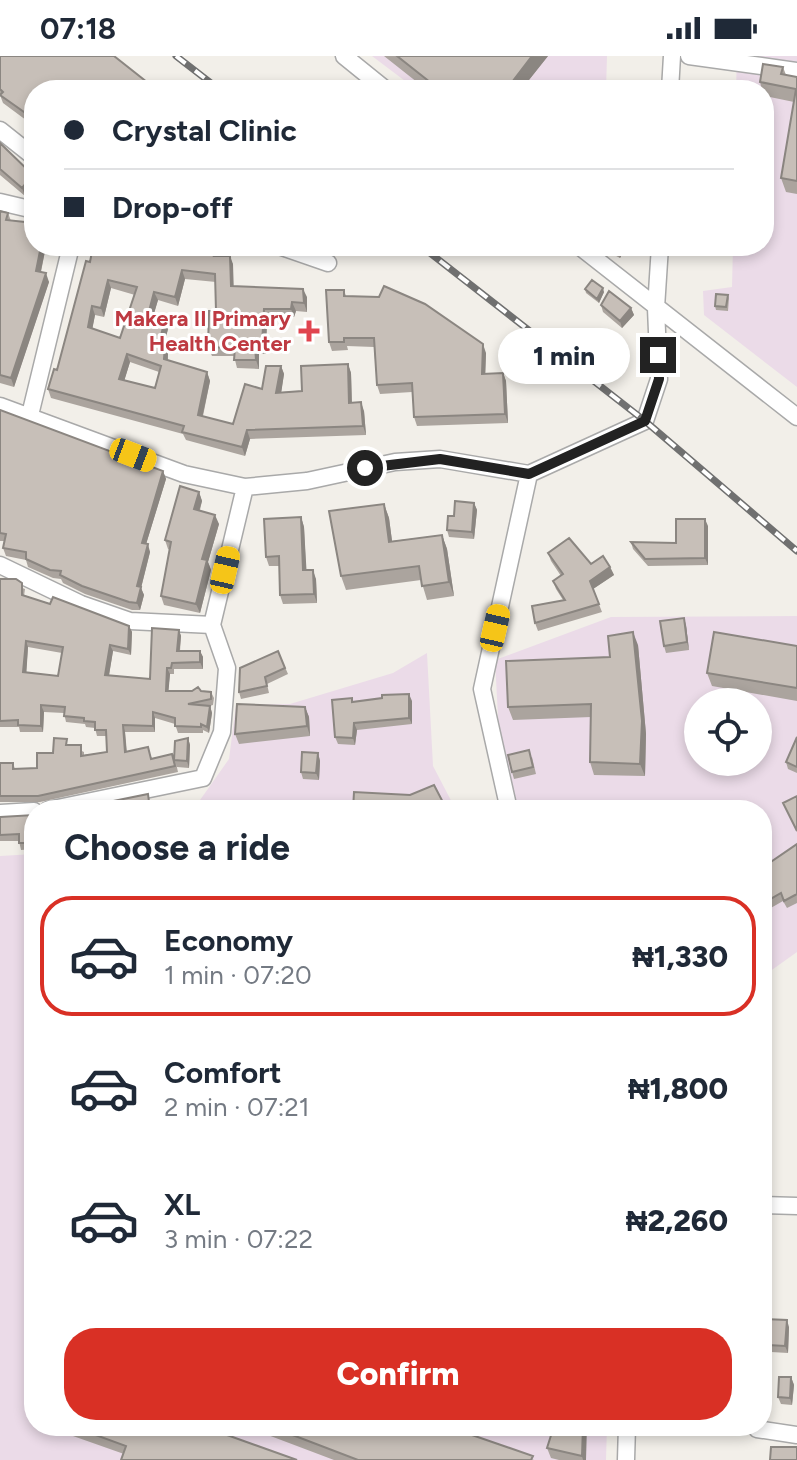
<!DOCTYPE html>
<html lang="en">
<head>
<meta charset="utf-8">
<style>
  :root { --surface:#fff; --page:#f6f6f7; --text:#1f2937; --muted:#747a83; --line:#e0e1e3; --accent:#d93025 }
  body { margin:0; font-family:Figtree,sans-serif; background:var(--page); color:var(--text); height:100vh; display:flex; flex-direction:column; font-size:30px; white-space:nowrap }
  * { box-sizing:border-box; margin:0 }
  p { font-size:26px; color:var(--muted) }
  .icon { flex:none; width:44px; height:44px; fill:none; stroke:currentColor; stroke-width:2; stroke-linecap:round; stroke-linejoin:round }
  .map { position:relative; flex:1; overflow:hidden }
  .panel { position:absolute; left:24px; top:744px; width:748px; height:636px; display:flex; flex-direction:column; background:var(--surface); border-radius:32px; box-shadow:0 4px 12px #0003 }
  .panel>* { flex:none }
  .hud { position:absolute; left:24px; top:24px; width:750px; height:176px; border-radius:32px; box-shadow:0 4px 12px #0003; display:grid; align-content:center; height:176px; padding:0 40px; background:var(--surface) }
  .tools { position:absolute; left:684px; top:632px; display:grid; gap:16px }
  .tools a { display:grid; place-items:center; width:88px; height:88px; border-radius:50%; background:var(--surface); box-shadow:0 4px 12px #0003; font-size:40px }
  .end { position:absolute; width:36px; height:36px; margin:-18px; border:10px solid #222; background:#fff; box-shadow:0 0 0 4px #fff }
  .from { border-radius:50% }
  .bubble { position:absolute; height:56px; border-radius:28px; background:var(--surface); box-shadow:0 4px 12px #0003; font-size:26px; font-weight:800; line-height:56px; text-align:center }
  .car { position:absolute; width:24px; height:48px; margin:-24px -12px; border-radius:10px; box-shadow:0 0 6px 2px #0007; background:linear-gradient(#f5c518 24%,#345 0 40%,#f5c518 0 76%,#345 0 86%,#f5c518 0) }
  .hud b { display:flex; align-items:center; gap:28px; height:76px; font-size:30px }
  .hud b+b { border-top:2px solid var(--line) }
  .hud i { width:20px; height:20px; background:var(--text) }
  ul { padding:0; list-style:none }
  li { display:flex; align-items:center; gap:24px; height:120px; margin:0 16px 12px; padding:0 24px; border:4px solid transparent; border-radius:32px }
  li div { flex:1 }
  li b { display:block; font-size:30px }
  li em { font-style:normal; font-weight:800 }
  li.active { border-color:var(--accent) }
  li>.icon { width:72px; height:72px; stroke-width:1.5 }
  h2 { padding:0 40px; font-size:36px; line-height:96px }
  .cta { display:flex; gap:16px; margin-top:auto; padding:16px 40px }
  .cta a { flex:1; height:92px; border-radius:32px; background:var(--accent); color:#fff; font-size:32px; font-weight:800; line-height:92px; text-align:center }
  .status { display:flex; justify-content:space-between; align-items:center; height:56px; padding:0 40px; background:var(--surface); direction:ltr }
  .status svg { height:22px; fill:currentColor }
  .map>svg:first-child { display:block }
  .industrial { fill:#ebdbe8; fill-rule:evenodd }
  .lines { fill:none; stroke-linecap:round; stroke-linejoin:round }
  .minor-casing { stroke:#a9a9a9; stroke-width:19 }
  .minor { stroke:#fff; stroke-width:16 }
  .rail-casing { stroke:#707070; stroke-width:7 }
  .rail { stroke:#fff; stroke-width:4; stroke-dasharray:12; stroke-linecap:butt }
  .wall { fill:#aba49e; fill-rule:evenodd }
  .shaded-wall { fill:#8b8681 }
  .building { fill:#c7bfb8; stroke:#8b8681; stroke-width:2; fill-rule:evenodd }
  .route { stroke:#222; stroke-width:10 }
  .health-dot { fill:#e0444e; stroke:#fff; stroke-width:3 }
  .labels { text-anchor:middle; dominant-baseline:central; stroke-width:6; stroke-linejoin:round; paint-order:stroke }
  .health-label { font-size:22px; font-weight:bold; fill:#be3a42; stroke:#fff; text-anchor:end }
</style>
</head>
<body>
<div class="status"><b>07:18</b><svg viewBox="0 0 49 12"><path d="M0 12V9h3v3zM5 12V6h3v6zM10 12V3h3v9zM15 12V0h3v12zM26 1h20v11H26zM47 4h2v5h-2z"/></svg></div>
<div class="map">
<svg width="797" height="1404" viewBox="0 0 797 1404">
  <rect width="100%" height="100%" fill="#f2efe9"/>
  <path class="industrial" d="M372,0H607L606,34H417Z
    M737,0H797V331L704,259L703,235L732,231L733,190H764V34H736Z
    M797,560V896L762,921V754H503L495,604L611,561ZM698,646H758V706H698Z
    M427,597L433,710L456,754H193L229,703L236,649L290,648L393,617Z
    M34,798V1370H607L606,1404H0V800Z"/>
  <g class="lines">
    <g class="minor-casing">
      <path id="minor" d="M344,0L386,34
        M689,0L797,15
        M670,34L672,0
        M0,74L34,101
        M0,146L34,154
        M279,190L328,207
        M579,190L797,361
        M0,350L184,418L245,431L307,425L395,406L440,403L529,418L645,365L659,323L656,252L660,190
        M30,359L71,190
        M0,509L81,548L130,565L212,569L245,431
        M48,754L203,722L222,676L227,612L212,569
        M509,754L482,633L529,418
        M0,757L34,755
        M762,1149L797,1150
        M757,1373L797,1379
        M626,1404L627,1370"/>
    </g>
    <use href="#minor" class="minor"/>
    <g class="rail-casing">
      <path id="rail" d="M176,0L220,34
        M421,190L645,365L797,495"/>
    </g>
    <use href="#rail" class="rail"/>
  </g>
  <path class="wall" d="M0,0L34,34V70L3,47L0,39Z
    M384,0H548L521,34H427Z
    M783,11L786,19L797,21V138L786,136L781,122L794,46L765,40L764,34H762L760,26Z
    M0,87L33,119L25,140L0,119Z
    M0,155L8,157L11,165L46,190L41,216L49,226L14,331L0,327Z
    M93,190H225L221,200L233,208V231L307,241V256L296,255L294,261L267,262L266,298H259V313L237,312L234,300H212L208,291L216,255V226L185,223L178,250L158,244L153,260L168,273L164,289L168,298V305L207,316L210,325L203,360L233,368L281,310L284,318L281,336L302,335L348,308L351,317L352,347L364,355L366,379L250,383L245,400L186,384L183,378L51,342L48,333L57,314L90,206ZM111,232L135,239L120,282L92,273L95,259L104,261ZM130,306L159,316L155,332L124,325Z
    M602,190H626L620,202L603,193Z
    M585,233L604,236L599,247L586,237Z
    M344,234L346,240L486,297L485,318L503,317L506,325L508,367L417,370L414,361L412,336L380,338L377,329L374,291L347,290L348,294L332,295L329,286Z
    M728,239L729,242L728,255L716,254L715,250Z
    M601,249L631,252L634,259L622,272L603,256Z
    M0,354L163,415L166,423L146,488L150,496L141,532L144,539L140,554H132L85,538L63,527L61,523L53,522L28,511L26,504L6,500L3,492L4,485H0Z
    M199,436L202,445L200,454L219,468L208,506L211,514L200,557L164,549L161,540L170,494L168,493L165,484Z
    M474,447L477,454L474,483L449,481L447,474L454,460Z
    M384,448L389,462L392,485L442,479L447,493L454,540L427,544L421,524L346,534L341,520Z
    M301,461L304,471L306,514L316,523L317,547L283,548L280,539L279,510H269L266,501Z
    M708,470V509L648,510L633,493L631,486L676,487Z
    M548,497L591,508L610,511L614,519L593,533L602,556L538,575L535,567L563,544L556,533L553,525L561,520L551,505Z
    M0,523L25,533L24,540L129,570L132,576L131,599L113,595L109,619L150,623L179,574L181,580L180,595H200L203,601V613H174V618H170L168,635L211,636L214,642L213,649L209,650H210L212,657L209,677L203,674V677H178L175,668L155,662V676H125L127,696L152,703H174L188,682L190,689L189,712L177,711L176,707L178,716L40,746H0V707H13L15,713L37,712L53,697L69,689L84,696V699L107,696L106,680H97L95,672L86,671L85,668L66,666L64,657L44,656L43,676H20L19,671H0ZM28,591L62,597L58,620L26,616Z
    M686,569L689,594L666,597L664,590Z
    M638,589L646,678L645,720L594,719L590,706L591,661L513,664L508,651L610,601Z
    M797,590V645L712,630L707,617Z
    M278,595L288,618L267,628L269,637L241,643L239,636Z
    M352,642L353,646L412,645V668L357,674L355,689L338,688L335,681Z
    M305,651L309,661L310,680L239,688L235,678Z
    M797,681V717L788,713L786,706Z
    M318,697L320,705L319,724L303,723L301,716Z
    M532,701L536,718L514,723L512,716Z
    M34,759V793L21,794L19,785H0V761Z
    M797,788V847L787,852L783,845L762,857V812Z
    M789,1271L788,1297L771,1296L768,1289Z
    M791,1321L794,1329L792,1349L781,1348L778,1341Z
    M69,1370L297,1404L124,1398L73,1380Z
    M244,1370H446L534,1404H334Z
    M554,1370L586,1404H559L551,1402L547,1392Z"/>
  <path class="shaded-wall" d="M532,0H548L521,34H506Z
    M33,119L34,131L25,140L22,132Z
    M41,190H46L39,224L36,215Z
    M218,190H225L217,209L214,200Z
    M620,190H626L620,202L618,195Z
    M230,200L233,208L234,239L231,230Z
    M182,214L185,223L178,250L175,241Z
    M46,217L49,226L14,331L11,322Z
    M108,224L111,232L104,261L101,252Z
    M603,232L604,236L599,247L597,243Z
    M303,233L307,241V256L304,247Z
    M154,236L158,244L151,268L148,259Z
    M292,246L296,255L294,261L291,253Z
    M92,250L95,259L91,280L88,271Z
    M631,252L634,259L622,272L620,265Z
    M264,253L267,262L266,298L262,289Z
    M165,264L168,273L162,296L159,287Z
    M483,288L486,297L485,327L482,318Z
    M165,289L168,298L167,312L164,303Z
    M255,289L259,298V313L256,304Z
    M127,298L130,306L122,332L119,323Z
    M348,308L351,317L352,355L349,347Z
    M281,310L284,318L280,345L276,337Z
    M207,316L210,325L201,367L198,359Z
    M503,317L506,325L508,367L505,358Z
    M361,346L364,355L366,379L363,370Z
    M247,374L250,383L245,400L242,391Z
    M163,415L166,423L144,495L142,487Z
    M199,436L202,445L197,462L194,453Z
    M474,447L477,454L474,483L472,476Z
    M384,448L389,462L394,500L389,486Z
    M215,459L219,468L208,506L211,514L200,557L196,548L202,503Z
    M301,461L304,471L307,523L303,514Z
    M705,463L708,470V509L705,502Z
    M442,479L447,493L454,540L449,526Z
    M148,488L150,496L141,532L144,539L140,554L137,547V530Z
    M610,511L614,519L593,533L590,525Z
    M313,514L316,523L317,547L314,538Z
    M684,562L686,569L689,594L687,586Z
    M129,570L132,576L131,599L128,593Z
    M179,574L181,580L179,601L177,595Z
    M633,576L638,589L646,678L645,720L640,708Z
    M26,585L28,591L26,623L23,616Z
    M110,589L113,595L108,625L105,619Z
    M200,595L203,601V613L200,606Z
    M167,612L170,618L168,641L166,635Z
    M409,638L412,645V668L409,662Z
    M41,649L44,656L43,676L41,670Z
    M210,650L212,657L209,677L207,671Z
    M305,651L309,661L310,680L307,670Z
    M153,656L155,662V676L153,670Z
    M354,667L357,674L355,689L353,682Z
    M123,669L125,676L127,703L125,696Z
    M188,682L190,689L189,712L187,705Z
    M318,697L320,705L319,724L316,717Z
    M787,1264L789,1271L788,1297L785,1290Z
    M791,1321L794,1329L792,1349L790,1342Z
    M583,1370H587L586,1404H583L582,1400Z"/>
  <path class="building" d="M0,0H114L157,34H34V63L0,39L3,36L0,33Z
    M397,0H532L506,34H440Z
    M763,8L783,11L781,18L797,21V125L781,122L796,33L760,26Z
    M0,87L33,119L22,132L0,113Z
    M0,155L8,157L6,164L34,167V190H41L36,215L46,217L11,322L0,319Z
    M93,190H218L214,200H230L231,230L303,233L304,247L292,246L291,253H264L262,289H255L256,304H234L235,292L208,291L209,255H216L215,218L182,214L175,241L154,236L148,259L165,264L159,287L165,289L164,303L207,316L198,359L233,368L245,328L262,333L266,310H281L276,337L302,335L301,310L348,308L349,347L361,346L363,370L247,374L242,391L182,376L184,370L48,333L54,313L57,314L86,205L90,206ZM108,224L137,231L120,282L88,271L92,250L101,252ZM127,298L161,310L155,332L119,323Z
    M608,190H620L618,195Z
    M592,224L603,232L597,243L585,233Z
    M384,230L425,248L483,288L482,318L503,317L505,358L414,361L412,327L377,329L374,282H344V286H329L326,234H344V240L379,241Z
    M609,235L631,252L620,265L601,249Z
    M716,238L728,239L726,251L715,250Z
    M0,354L163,415L142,487L148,488L137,530L141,531L137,547L129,546L82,530L60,519L61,515L50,514L26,503V496L3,492L6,478L0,477Z
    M180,430L199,436L194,453L215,459L202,503L207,504L196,548L161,540L171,486L165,484Z
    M455,445L474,447L472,476L447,474L448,460H454Z
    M384,448L389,486L442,479L449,526L422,530L419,510L341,520L329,455Z
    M301,461L303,514H313L314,538L280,539L279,500L266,501L264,463Z
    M676,463H705V502L645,503L631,486L676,487Z
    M569,482L591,508L603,500L610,511L590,525L599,548L535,567L532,550L565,544L553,525L563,518L548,497Z
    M0,523H16L22,527V539L50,548L53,541L129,570L128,593L110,589L105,619L150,623L152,572L179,574L177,595H200V606L172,607L171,612H167L166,635H192L198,631L201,635L211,636V643L188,648L210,650L207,671L201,668V671L175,670V662L153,656V670L123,669L125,696L148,691L151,703L172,698L175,710L38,740H0V707H13V713L37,712V697H53L54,682L67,683L66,689H81V700L107,696L106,674H95V666L84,665V662L64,660L65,651L41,649V670L18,669V664L0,665ZM26,585L63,591L58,620L23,616Z
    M684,562L687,586L664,590L660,565Z
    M633,576L642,665L640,708L590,706L591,648L508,651L506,605L610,601L608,580Z
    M714,576L797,590V632L707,617Z
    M278,595L285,612L265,621L267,630L239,636L240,612Z
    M409,638V662L354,667L353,682L335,681L332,644L352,642V646L382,642V639Z
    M237,648L305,651L307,670L235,678Z
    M797,681V711L786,706Z
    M188,682L187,705L174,704L175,685Z
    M529,694L533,711L512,716L508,699Z
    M302,696L318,697L316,717L301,716Z
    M434,729L447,754H353L354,736L410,739Z
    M148,738L150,754H69Z
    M797,740V775L783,747Z
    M34,759V787H19V778L0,779V761Z
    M797,788V838L784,845L781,837L762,848V812Z
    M764,1263L787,1264L785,1290L768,1289Z
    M779,1321H791L790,1342L778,1341Z
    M71,1370H202L297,1404H121L126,1390Z
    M269,1370H446L533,1400L531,1404H358Z
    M554,1370H583L582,1400L547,1392Z
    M771,1391H797V1404H770Z"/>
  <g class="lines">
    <path class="route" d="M365,412L440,403L529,418L645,365L659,323L658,299"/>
  </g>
  <path class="health-dot" d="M305 263h8v8h8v8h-8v8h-8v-8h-8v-8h8z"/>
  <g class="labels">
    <g class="health-label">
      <text x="291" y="262">Makera II Primary<tspan x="291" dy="25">Health Center</tspan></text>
    </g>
  </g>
</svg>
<div class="tools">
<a><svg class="icon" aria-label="locate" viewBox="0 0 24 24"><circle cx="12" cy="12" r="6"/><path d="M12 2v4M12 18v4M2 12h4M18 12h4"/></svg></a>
</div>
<i class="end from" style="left:365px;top:412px"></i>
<i class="end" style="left:658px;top:299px"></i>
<div class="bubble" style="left:498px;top:272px;width:132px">1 min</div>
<i class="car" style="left:133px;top:399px;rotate:111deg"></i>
<i class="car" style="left:225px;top:514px;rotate:13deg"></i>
<i class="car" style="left:495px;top:572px;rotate:13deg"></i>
<div class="hud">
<b><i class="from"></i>Crystal Clinic</b>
<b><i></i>Drop-off</b>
</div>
<section class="panel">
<h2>Choose a ride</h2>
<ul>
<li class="active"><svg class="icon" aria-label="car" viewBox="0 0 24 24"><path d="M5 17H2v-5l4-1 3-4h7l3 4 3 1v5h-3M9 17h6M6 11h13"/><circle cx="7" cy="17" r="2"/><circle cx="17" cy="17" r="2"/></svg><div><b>Economy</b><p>1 min · 07:20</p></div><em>₦1,330</em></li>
<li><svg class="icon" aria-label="car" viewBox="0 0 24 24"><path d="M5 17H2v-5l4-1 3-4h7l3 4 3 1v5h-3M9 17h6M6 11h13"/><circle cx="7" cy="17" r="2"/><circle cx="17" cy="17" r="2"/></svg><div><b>Comfort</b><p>2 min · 07:21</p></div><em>₦1,800</em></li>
<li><svg class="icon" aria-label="car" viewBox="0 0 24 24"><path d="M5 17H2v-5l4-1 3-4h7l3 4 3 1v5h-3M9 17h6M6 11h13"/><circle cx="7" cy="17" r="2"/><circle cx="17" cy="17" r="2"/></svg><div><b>XL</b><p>3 min · 07:22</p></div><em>₦2,260</em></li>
</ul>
<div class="cta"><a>Confirm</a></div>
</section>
</div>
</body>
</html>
